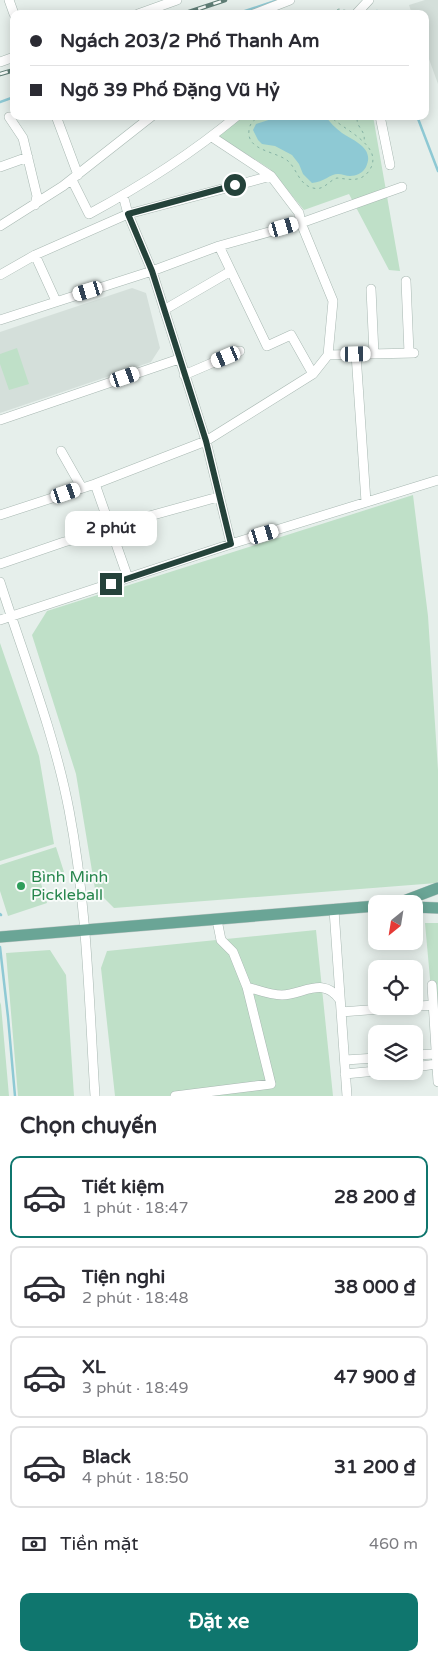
<!DOCTYPE html>
<html lang="vi">
<head>
<meta charset="utf-8">
<style>
  :root { --surface:#fff; --page:#f7f7f7; --text:#2b2b33; --muted:#7c7c81; --line:#e1e1e2; --accent:#0f766e }
  body { margin:0; font-family:"Varela Round",sans-serif; background:var(--page); color:var(--text); height:100vh; display:flex; flex-direction:column; font-size:19px; white-space:nowrap }
  * { box-sizing:border-box; margin:0 }
  p { font-size:16px; color:var(--muted) }
  .icon { flex:none; width:28px; height:28px; fill:none; stroke:currentColor; stroke-width:2; stroke-linecap:round; stroke-linejoin:round }
  .map { position:relative; height:1096px; overflow:hidden }
  .panel { display:flex; flex-direction:column; background:var(--surface); flex:1 }
  .panel>* { flex:none }
  .top-card { position:absolute; left:10px; top:10px; width:419px; height:110px; border-radius:10px; box-shadow:0 2px 12px #0003; display:grid; align-content:center; height:110px; padding:0 20px; background:var(--surface) }
  .needle { width:32px; rotate:210deg }
  .buttons { position:absolute; left:368px; top:895px; display:grid; gap:10px }
  .buttons a { display:grid; place-items:center; width:55px; height:55px; border-radius:10px; background:var(--surface); box-shadow:0 2px 12px #0003; font-size:25px }
  .end { position:absolute; width:22px; height:22px; margin:-11px; border:6px solid #24423a; background:#fff; box-shadow:0 0 0 2px #fff }
  .from { border-radius:50% }
  .bubble { position:absolute; height:35px; border-radius:10px; background:var(--surface); box-shadow:0 2px 12px #0003; font-size:16px; font-weight:800; line-height:35px; text-align:center }
  .car { position:absolute; width:15px; height:30px; margin:-15px -8px; border-radius:6px; box-shadow:0 0 4px 1px #0007; background:linear-gradient(#fff 24%,#345 0 40%,#fff 0 76%,#345 0 86%,#fff 0) }
  .top-card b { display:flex; align-items:center; gap:18px; height:48px; font-size:19px }
  .top-card b+b { border-top:1px solid var(--line) }
  .top-card i { width:12px; height:12px; background:var(--text) }
  ul { padding:0; list-style:none }
  li { display:flex; align-items:center; gap:15px; height:82px; margin:0 10px 8px; padding:0 10px; border:2px solid var(--line); border-radius:10px }
  li div { flex:1 }
  li b { display:block; font-size:19px }
  li em { font-style:normal; font-weight:800 }
  li.on { border-color:var(--accent) }
  li>.icon { width:45px; height:45px; stroke-width:1.5 }
  h2 { padding:0 20px; font-size:22px; line-height:60px }
  .pay { display:flex; align-items:center; gap:12px; height:55px; padding:0 20px; font-size:19px }
  .pay p { margin-inline-start:auto }
  .cta { display:flex; gap:10px; margin-top:auto; padding:10px 20px }
  .cta a { flex:1; height:58px; border-radius:10px; background:var(--accent); color:#fff; font-size:20px; font-weight:800; line-height:58px; text-align:center }
  .map>svg:first-child { display:block }
  .built { fill:#d4dfda }
  .green { fill:#bfe0c8 }
  .water { fill:#8ec9d4 }
  .lines { fill:none; stroke-linecap:round; stroke-linejoin:round }
  .stream { stroke:#8ec9d4; stroke-width:2.5 }
  .minor-casing { stroke:#a8b8b2; stroke-width:10 }
  .major-casing { stroke:#c2cac8; stroke-width:12 }
  .path { stroke:#86b3a5; stroke-width:1; stroke-dasharray:2.5 4; stroke-linecap:butt }
  .minor { stroke:#fff; stroke-width:9 }
  .major { stroke:#6aa596; stroke-width:11 }
  .rail-casing { stroke:#5f7d75; stroke-width:4.5 }
  .rail { stroke:#f7fbf9; stroke-width:2.5; stroke-dasharray:8; stroke-linecap:butt }
  .route { stroke:#24423a; stroke-width:6 }
  .leisure-dot { fill:#2e9e5b; stroke:#f7fbf9; stroke-width:2 }
  .labels { text-anchor:middle; dominant-baseline:central; stroke-width:4; stroke-linejoin:round; paint-order:stroke }
  .leisure-label { font-size:16px; fill:#27864d; stroke:#f7fbf9; text-anchor:start }
</style>
</head>
<body>
<div class="map">
<svg width="438" height="1096" viewBox="0 0 438 1096">
  <rect width="100%" height="100%" fill="#e6efeb"/>
  <path class="built" d="M425,0H438V84L425,48V14H412L409,5Z
    M132,288L146,293L160,348L151,362L0,413V332Z"/>
  <path class="green" d="M243,116H373L400,271L389,270L349,194L304,210L270,169L218,136Z
    M17,348L29,384L9,390L0,364V354Z
    M413,495L428,616L438,770V881L437,883L114,908L95,889L76,774L32,635L47,611Z
    M0,643L39,756L54,844L0,861Z
    M56,847L64,872L40,880L47,903L8,916L0,891V865Z
    M425,923H438V1068Z
    M316,930L333,1096H115L101,968L107,951Z
    M50,950L66,975L74,1096H18L6,953Z
    M0,1002L1,1005L9,1096H0Z"/>
  <path class="water" d="M281,116H325C330,122 335,128 342,133C354,141 375,148 366,167C363,173 356,176 350,176C346,176 342,174 338,174C330,174 324,182 312,183L303,174L299,164L292,155L275,146L262,144L258,140L253,130L256,124Z"/>
  <g class="lines">
    <path class="stream" d="M377,11L378,14
      M236,14L278,0
      M0,102L14,97
      M417,116L438,171
      M0,914L1,915
      M0,947L8,1017L15,1096"/>
    <g class="minor-casing">
      <path id="minor" d="M9,0L14,14
        M138,14L177,0
        M254,14L290,0
        M356,14L369,0
        M0,62L14,57
        M56,116L78,175
        M380,116L390,165
        M9,117L23,138L37,196L35,205
        M212,137L271,176L299,213L301,223L333,301L328,355
        M0,167L28,157
        M72,180L89,214C141,186 191,154 237,116
        M123,195L128,214L152,271L206,441L231,544
        M0,226L63,186L152,116
        M219,246L267,346L291,335L313,374
        M35,255L56,301
        M0,275L35,255L128,214L271,176
        M406,281L409,353
        M371,289L374,354
        M164,310L231,271
        M0,320L152,271L219,246L301,223L402,187
        M356,354L366,502
        M328,355L414,353
        M184,375L240,351
        M0,420L179,359
        M61,451L82,488
        M95,484L128,578
        M0,515L95,484L206,441L313,374L328,355
        M110,527L218,497
        M0,564L64,542L111,530
        M0,582C24,657 54,732 69,810C87,904 89,1001 95,1096
        M0,620L231,544L438,480
        M334,910L347,1096
        M432,985L438,1082
        M247,987C258,990 270,995 282,995C304,994 324,976 340,1000
        M341,1012L433,1005
        M414,1055L436,1054
        M345,1060L376,1058
        M414,1067L437,1064
        M345,1074L376,1071
        M175,1096L271,1084L247,987L233,952L221,940L217,920"/>
    </g>
    <g class="major-casing">
      <path id="major" d="M396,904L438,888
        M414,907L438,908
        M0,937L376,906"/>
    </g>
    <path class="path" d="M325,14L339,9L348,11
      M261,116C255,119 250,122 249,130C246,151 276,151 288,161C297,169 299,185 313,188C324,191 328,181 337,178C349,179 360,183 369,171C386,146 343,130 330,116
      M348,116L354,119L361,116
      M357,119C357,128 366,131 364,141"/>
    <use href="#minor" class="minor"/>
    <use href="#major" class="major"/>
    <g class="rail-casing">
      <path id="rail" d="M183,14L225,0
        M0,74L14,70"/>
    </g>
    <use href="#rail" class="rail"/>
  </g>
  <g class="lines">
    <path class="route" d="M111,584L231,544L206,441L152,271L128,214L235,185"/>
  </g>
  <circle class="leisure-dot" cx="21" cy="886" r="5"/>
  <g class="labels">
    <g class="leisure-label">
      <text x="31" y="877">Bình Minh<tspan x="31" dy="18">Pickleball</tspan></text>
    </g>
  </g>
</svg>
<div class="buttons">
<a><svg class="needle" viewBox="-14 -14 28 28"><path d="M0-13l5 13h-10z" fill="#e53935"/><path d="M0 13l5-13h-10z" fill="#7c7c81"/></svg></a>
<a><svg class="icon" aria-label="locate" viewBox="0 0 24 24"><circle cx="12" cy="12" r="6"/><path d="M12 2v4M12 18v4M2 12h4M18 12h4"/></svg></a>
<a><svg class="icon" aria-label="layers" viewBox="0 0 24 24"><path d="M12 4l9 5-9 5-9-5zM3 14l9 5 9-5"/></svg></a>
</div>
<i class="end from" style="left:235px;top:185px"></i>
<i class="end" style="left:111px;top:584px"></i>
<div class="bubble" style="left:65px;top:511px;width:92px">2 phút</div>
<i class="car" style="left:284px;top:227px;rotate:74deg"></i>
<i class="car" style="left:88px;top:291px;rotate:253deg"></i>
<i class="car" style="left:356px;top:354px;rotate:89deg"></i>
<i class="car" style="left:226px;top:357px;rotate:247deg"></i>
<i class="car" style="left:125px;top:377px;rotate:71deg"></i>
<i class="car" style="left:66px;top:493px;rotate:71deg"></i>
<i class="car" style="left:264px;top:534px;rotate:73deg"></i>
<div class="top-card">
<b><i class="from"></i>Ngách 203/2 Phố Thanh Am</b>
<b><i></i>Ngõ 39 Phố Đặng Vũ Hỷ</b>
</div>
</div>
<section class="panel">
<h2>Chọn chuyến</h2>
<ul>
<li class="on"><svg class="icon" aria-label="car" viewBox="0 0 24 24"><path d="M5 17H2v-5l4-1 3-4h7l3 4 3 1v5h-3M9 17h6M6 11h13"/><circle cx="7" cy="17" r="2"/><circle cx="17" cy="17" r="2"/></svg><div><b>Tiết kiệm</b><p>1 phút · 18:47</p></div><em>28 200 ₫</em></li>
<li><svg class="icon" aria-label="car" viewBox="0 0 24 24"><path d="M5 17H2v-5l4-1 3-4h7l3 4 3 1v5h-3M9 17h6M6 11h13"/><circle cx="7" cy="17" r="2"/><circle cx="17" cy="17" r="2"/></svg><div><b>Tiện nghi</b><p>2 phút · 18:48</p></div><em>38 000 ₫</em></li>
<li><svg class="icon" aria-label="car" viewBox="0 0 24 24"><path d="M5 17H2v-5l4-1 3-4h7l3 4 3 1v5h-3M9 17h6M6 11h13"/><circle cx="7" cy="17" r="2"/><circle cx="17" cy="17" r="2"/></svg><div><b>XL</b><p>3 phút · 18:49</p></div><em>47 900 ₫</em></li>
<li><svg class="icon" aria-label="car" viewBox="0 0 24 24"><path d="M5 17H2v-5l4-1 3-4h7l3 4 3 1v5h-3M9 17h6M6 11h13"/><circle cx="7" cy="17" r="2"/><circle cx="17" cy="17" r="2"/></svg><div><b>Black</b><p>4 phút · 18:50</p></div><em>31 200 ₫</em></li>
</ul>
<div class="pay"><svg class="icon" aria-label="cash" viewBox="0 0 24 24"><path d="M3 7h18v10H3z"/><circle cx="12" cy="12" r="2"/></svg>Tiền mặt<p>460 m</p></div>
<div class="cta"><a>Đặt xe</a></div>
</section>
</body>
</html>
